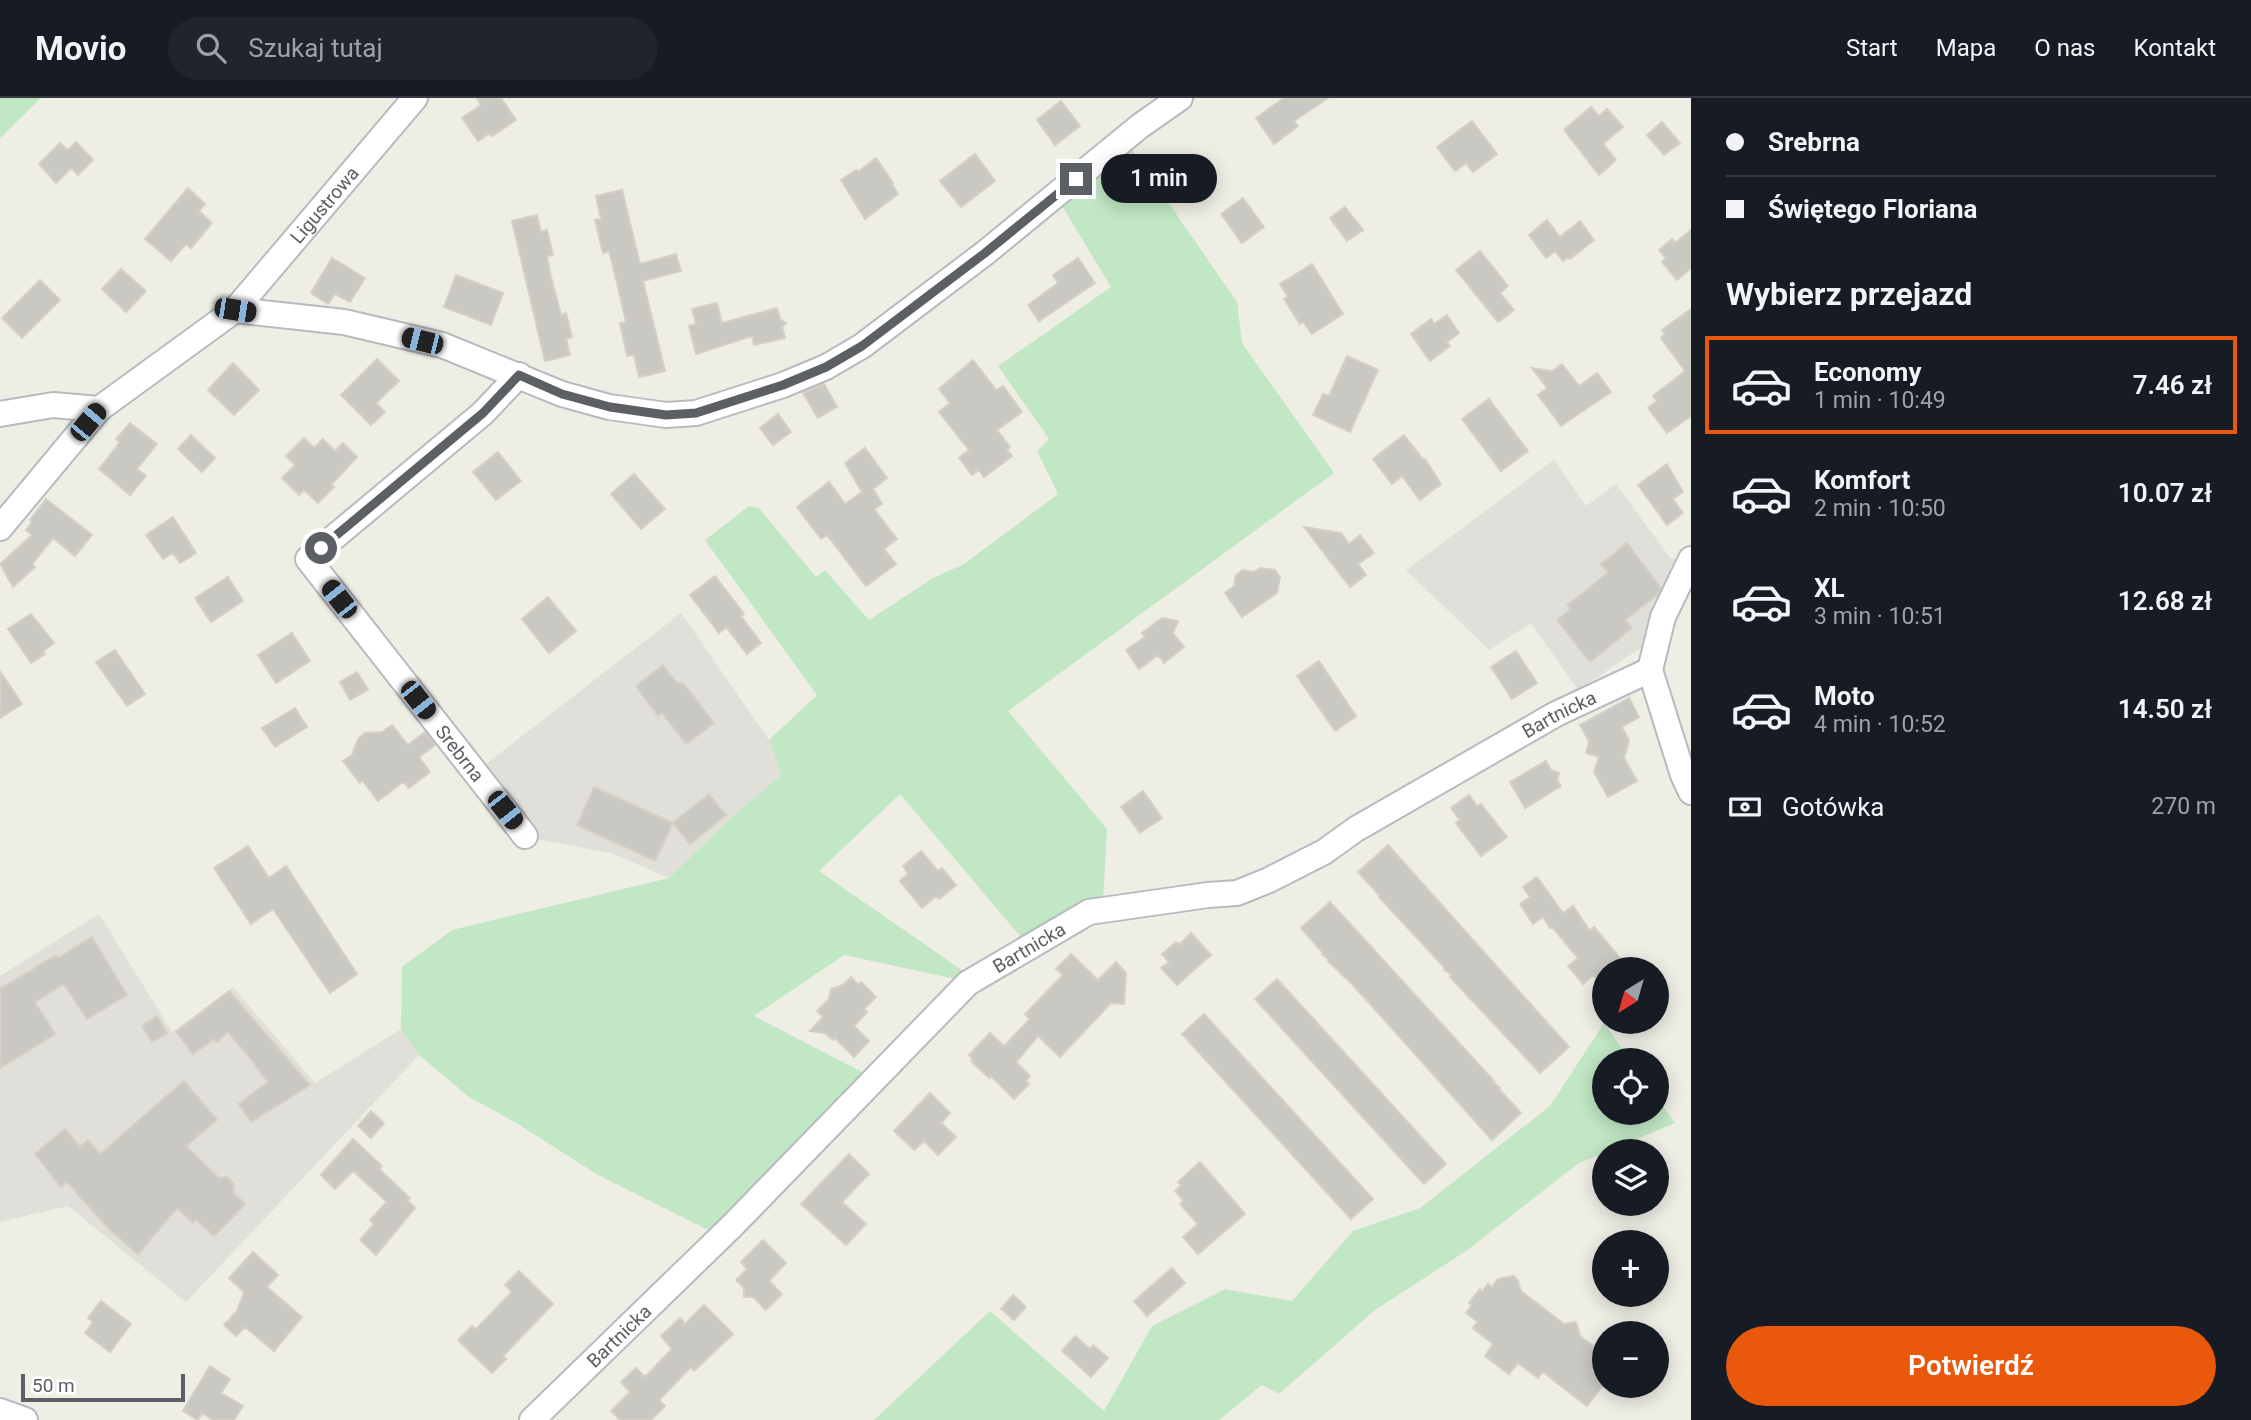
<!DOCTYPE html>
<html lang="pl">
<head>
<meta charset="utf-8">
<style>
  :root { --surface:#171b24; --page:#20242c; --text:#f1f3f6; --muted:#9ea1a6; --line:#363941; --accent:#ea580c }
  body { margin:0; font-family:Roboto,sans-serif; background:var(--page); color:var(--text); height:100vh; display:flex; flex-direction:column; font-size:26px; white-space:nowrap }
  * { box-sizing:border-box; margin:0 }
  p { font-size:23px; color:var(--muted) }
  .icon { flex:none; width:38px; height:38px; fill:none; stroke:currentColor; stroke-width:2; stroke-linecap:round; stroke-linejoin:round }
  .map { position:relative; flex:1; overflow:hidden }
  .sheet { display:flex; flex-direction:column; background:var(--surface); width:560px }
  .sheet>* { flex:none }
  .top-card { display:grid; align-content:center; height:154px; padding:0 35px; background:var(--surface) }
  .needle { width:46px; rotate:217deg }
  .tools { position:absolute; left:1592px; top:859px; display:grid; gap:14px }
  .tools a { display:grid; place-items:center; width:77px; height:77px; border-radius:50%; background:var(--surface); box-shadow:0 4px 18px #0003; font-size:35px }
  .scale { position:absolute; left:21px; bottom:18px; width:164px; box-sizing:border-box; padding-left:7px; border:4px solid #5c6065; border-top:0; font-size:19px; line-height:24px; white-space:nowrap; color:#5c6065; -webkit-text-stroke:5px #fff; paint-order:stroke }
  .end { position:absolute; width:32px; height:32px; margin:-16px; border:9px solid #5c6065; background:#fff; box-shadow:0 0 0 4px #fff }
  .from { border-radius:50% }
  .bubble { position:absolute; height:49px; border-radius:24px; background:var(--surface); box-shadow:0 4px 18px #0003; font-size:23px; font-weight:600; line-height:49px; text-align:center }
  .car { position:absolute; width:21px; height:42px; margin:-21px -10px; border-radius:9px; box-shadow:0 0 5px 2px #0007; background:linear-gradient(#222 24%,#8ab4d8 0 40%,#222 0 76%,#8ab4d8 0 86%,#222 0) }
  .top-card b { display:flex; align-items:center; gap:24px; height:66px; font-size:26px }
  .top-card b+b { border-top:2px solid var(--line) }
  .top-card i { width:18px; height:18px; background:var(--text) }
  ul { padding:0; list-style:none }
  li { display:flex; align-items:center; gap:21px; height:98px; margin:0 14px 10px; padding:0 21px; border:4px solid transparent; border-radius:0px }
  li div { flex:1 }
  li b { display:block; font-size:26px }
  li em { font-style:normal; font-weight:600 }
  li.current { border-color:var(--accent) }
  li>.icon { width:63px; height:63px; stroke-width:1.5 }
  h2 { padding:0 35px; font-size:32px; line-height:84px }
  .pay { display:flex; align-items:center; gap:18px; height:77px; padding:0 35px; font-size:26px }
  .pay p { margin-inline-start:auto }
  .button { display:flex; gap:14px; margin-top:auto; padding:14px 35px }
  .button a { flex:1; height:80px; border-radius:42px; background:var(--accent); color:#fff; font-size:28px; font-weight:600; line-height:80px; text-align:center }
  header { display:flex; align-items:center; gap:42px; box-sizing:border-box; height:98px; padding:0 35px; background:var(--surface); border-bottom:2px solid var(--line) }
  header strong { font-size:33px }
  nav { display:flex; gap:38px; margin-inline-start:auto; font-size:24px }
  .search { width:490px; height:63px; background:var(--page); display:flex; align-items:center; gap:18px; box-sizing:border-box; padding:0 24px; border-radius:38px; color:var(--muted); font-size:26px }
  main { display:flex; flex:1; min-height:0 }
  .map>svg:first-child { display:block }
  .industrial { fill:#e0dfd9 }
  .green { fill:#c1e7c4 }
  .building { fill:#cac8c2; stroke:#d4d0c3; stroke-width:2 }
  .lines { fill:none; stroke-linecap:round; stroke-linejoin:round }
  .minor-casing { stroke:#b7babf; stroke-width:28 }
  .minor { stroke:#fff; stroke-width:24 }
  .route { stroke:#5c6065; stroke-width:9 }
  .labels { text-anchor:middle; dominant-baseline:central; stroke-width:5; stroke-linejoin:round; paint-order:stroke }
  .street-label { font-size:19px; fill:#5c6065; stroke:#fff }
</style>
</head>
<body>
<header>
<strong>Movio</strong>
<div class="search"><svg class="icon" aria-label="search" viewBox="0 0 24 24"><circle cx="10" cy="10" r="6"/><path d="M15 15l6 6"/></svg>Szukaj tutaj</div>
<nav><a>Start</a><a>Mapa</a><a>O nas</a><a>Kontakt</a></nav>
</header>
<main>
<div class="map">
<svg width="1691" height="1322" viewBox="0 0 1691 1322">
  <rect width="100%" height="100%" fill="#efeee5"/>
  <path class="industrial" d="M1554,362L1586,408L1616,386L1671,461L1680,460L1644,548L1578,592L1531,525L1489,552L1406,472Z
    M681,515L769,642L781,678L736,715L669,780L611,755L535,741L482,669Z
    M99,816L172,934L233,889L315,985L401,931L419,957L186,1204L68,1108L0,1124V878Z"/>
  <path class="green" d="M0,0H41L0,40Z
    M1130,49L1237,204L1242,245L1334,375L1008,613L1107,731L1103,803L1025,844L900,696L819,773L969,877L960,882L844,857L754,918L868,977L714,1135L598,1077L518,1026L469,999L419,957L401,931L402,869L452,832L669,780L736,715L781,678L769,642L817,597L705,442L749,408L759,410L816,479L825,472L869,522L933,480L964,466L1058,396L1037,353L1049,341L998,268L1111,189L1061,106Z
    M1604,925L1630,962H1605V1015H1657V1000L1675,1025L1579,1065L1466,1153L1375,1212L1279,1296L1262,1287L1219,1322H874L990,1213L1104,1313L1152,1228L1225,1191L1292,1203L1353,1133L1420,1110L1550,1008Z"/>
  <path class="building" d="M477,0H501L516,22L492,38L490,35L478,43L462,20L481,7Z
    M1284,0H1328L1294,23L1298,28L1274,46L1256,20Z
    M1061,3L1080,28L1055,47L1037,22Z
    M1591,9L1599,18L1607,11L1623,29L1603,46L1616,62L1599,77L1564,32Z
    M1472,23L1497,56L1473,74L1466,65L1455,73L1437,49Z
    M1662,24L1680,45L1664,57L1647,37Z
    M76,44L93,62L78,77L71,70L56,85L39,66L60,45L68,52Z
    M975,56L995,83L961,109L940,83Z
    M876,60L893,85L892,86L898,96L865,121L841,82L856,72L858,74Z
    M188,90L205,106L199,113L212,125L191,150L186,146L171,163L145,141Z
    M622,92L640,166L676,156L681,173L643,183L665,273L639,279L634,257L627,258L620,225L626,224L617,185L609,153L603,155L595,122L601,121L596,98Z
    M1243,100L1264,129L1242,145L1221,116Z
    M1345,109L1363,132L1347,143L1330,120Z
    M537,117L541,134L547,132L553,157L547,158L550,175L561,217L566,215L572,239L566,241L570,257L545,263L512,123Z
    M1547,122L1560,139L1580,123L1594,142L1570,161L1568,159L1563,163L1555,153L1546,160L1529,137Z
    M1691,132V170L1677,182L1662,164L1666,160L1659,152L1672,141L1675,145Z
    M1480,153L1508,188L1500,195L1514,212L1498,224L1456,172Z
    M332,160L365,180L350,204L335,196L328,206L311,195Z
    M1078,160L1095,185L1039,223L1028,207L1058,185L1053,177Z
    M1312,166L1343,216L1312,236L1303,224L1300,226L1284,201L1288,199L1280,186Z
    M121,171L146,193L126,214L102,191Z
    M456,177L503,195L491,227L444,209Z
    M40,182L60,202L22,240L2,220Z
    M717,205L722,225L777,210L780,221L786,225L782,229L785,240L754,247L752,238L696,256L689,228L696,226L692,211Z
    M1691,211V318L1667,335L1648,310L1657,303L1653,298L1685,273L1661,240L1665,236L1662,232Z
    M1447,217L1459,235L1447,244L1450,248L1430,263L1411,236L1431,221L1434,226Z
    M1347,258L1378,272L1350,334L1313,317L1323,296L1329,298Z
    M377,261L399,283L376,305L385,314L371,327L341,297Z
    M973,262L996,292L1003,288L1022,314L997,332L1010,349L1007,352L1012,358L984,379L979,372L972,377L959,360L969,352L939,314L950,305L939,291Z
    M233,265L259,292L234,317L208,292Z
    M1562,266L1579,288L1597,275L1611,294L1561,328L1538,297L1547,290L1532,270L1552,273Z
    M824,286L837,309L818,320L803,295Z
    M1489,301L1528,353L1501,373L1462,321Z
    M778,316L791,334L773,347L760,330Z
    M130,325L157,346L137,371L146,378L130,397L99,371L120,344L116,341Z
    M191,337L215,360L202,374L178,351Z
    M1404,337L1423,361H1425L1441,386L1420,402L1402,378L1392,386L1373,361Z
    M304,340L314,350L323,341L335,353L343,345L357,359L331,387L334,389L318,405L304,392L299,397L282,380L295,367L286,358Z
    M865,350L887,380L873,391L882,406L874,411L897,441L884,451L896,466L866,488L827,437L821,441L797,409L829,384L845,406L862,394L845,365Z
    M498,354L521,383L496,402L473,374Z
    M1667,366L1683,394L1673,401L1683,415L1667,427L1638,387Z
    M634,376L665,411L641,431L611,396Z
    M46,401L92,437L75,458L53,440L32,466L35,469L13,489L0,466L32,437L26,432L32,424L30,422Z
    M173,419L196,455L180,465L173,455L163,461L146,437Z
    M1304,429L1341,435L1349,446L1360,437L1374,455L1358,466L1366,477L1350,489Z
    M1627,445L1661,490L1657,497L1625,522L1632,530L1590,564L1557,522L1571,511L1567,507L1608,475L1601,466Z
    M1260,470L1275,472L1280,479L1277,495L1242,519L1225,495L1234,488L1236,477L1243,472L1254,474Z
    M715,478L744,516L741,518L761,545L747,556L726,529L719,535L690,497Z
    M228,479L243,503L211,524L195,500Z
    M548,499L576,533L549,555L522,521Z
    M31,516L54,545L43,553L45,556L31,565L8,531Z
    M1162,520L1178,523L1173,535L1184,549L1164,565L1158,557L1139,571L1126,552L1145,539L1142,535Z
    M292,535L310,563L276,585L258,557Z
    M115,552L145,596L127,608L96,564Z
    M1516,553L1537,585L1512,601L1491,569Z
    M1319,563L1356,618L1335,633L1297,578Z
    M663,567L676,584L684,586L714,625L686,646L662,615L658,618L636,588Z
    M0,573L22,606L0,620Z
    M357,574L368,592L350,602L340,584Z
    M1629,600L1639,619L1622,629L1629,642L1624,660L1637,683L1608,699L1594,674L1599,659L1586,655L1589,643L1580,627Z
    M295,610L307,629L275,649L262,630Z
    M392,627L408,647L425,634L435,647L419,659L430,674L409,690L403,684L378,703L362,682L360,685L343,663L352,657L358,641L365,635L382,634Z
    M1546,663L1551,672L1559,675L1557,682L1561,688L1525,710L1510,684Z
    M594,689L673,725L655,763L577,727Z
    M1143,693L1162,720L1140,735L1121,709Z
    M709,696L726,717L690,746L673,725Z
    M1469,697L1477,708L1481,706L1507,739L1481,758L1456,725L1460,722L1451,710Z
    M1388,747L1569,949L1540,975L1450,879L1452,877L1444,872L1445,870L1379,799L1380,798L1358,774Z
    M248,748L269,780L286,768L357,876L330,895L273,811L251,826L214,770Z
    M921,753L938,773L942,770L956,787L939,801L936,798L922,810L900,783L908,776L903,768Z
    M1537,779L1563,815L1573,808L1590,833L1594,829L1630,872H1605V890L1593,877L1583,886L1568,868L1578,860L1552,829L1550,830L1543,819L1533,826L1520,806L1530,799L1523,789Z
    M1330,804L1494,983L1493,984L1500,990L1499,991L1521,1015L1492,1042L1353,887L1328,863L1329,862L1322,856L1323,855L1301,830Z
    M1191,835L1211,857L1177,887L1161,870L1169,864L1162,856L1176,844L1179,847Z
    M92,839L127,897L87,921L64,886L35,904L55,936L0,970V891L56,857L58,860Z
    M1071,856L1098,882L1116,864L1126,875L1124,906L1111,905L1060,959L1038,938L1016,964L1030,978L1026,983L1029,986L1014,1001L991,978L989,980L971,963L973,961L969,957L990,935L1004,948L1030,921L1025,916L1063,877L1056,871Z
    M851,879L858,886L861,884L876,899L864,911L867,914L854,928L869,943L854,959L835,940L833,942L825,935L810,933L823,919L817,913L829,901L831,891L843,887Z
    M1277,881L1446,1066L1424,1086L1255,901Z
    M229,893L310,987L251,1024L239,1006L268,984L245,954L228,934L217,944L214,941L193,956L176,934Z
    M1204,916L1373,1101L1351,1121L1182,936Z
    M157,918L167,935L152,944L142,928Z
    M184,983L217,1022L186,1048L219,1080L227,1079L234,1086L233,1094L245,1106L214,1138L196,1121L193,1125L177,1110L138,1156L108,1130L67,1084L61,1089L35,1056L65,1031L80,1049L88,1042L100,1056Z
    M930,995L950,1015L941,1025L956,1039L938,1057L924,1043L914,1052L894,1033Z
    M371,1013L384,1025L371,1040L358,1028Z
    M353,1041L382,1068L379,1071L410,1100L407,1102L415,1110L376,1157L360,1142L374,1126L370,1122L387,1104L353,1073L335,1091L321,1077Z
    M849,1056L869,1076L842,1104L866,1126L846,1147L801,1106Z
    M1200,1064L1245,1116L1198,1156L1183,1139L1198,1126L1180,1106L1184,1103L1175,1093L1181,1087L1178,1084Z
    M763,1142L786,1165L769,1183L782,1196L766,1212L753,1199H744V1190L736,1182L747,1171L741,1164Z
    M253,1154L278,1177L267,1189L302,1219L274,1253L245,1229L236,1238L224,1227L237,1213L244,1194L229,1180Z
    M1172,1170L1185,1185L1147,1218L1134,1203Z
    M519,1173L553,1206L503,1258L506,1261L492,1275L458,1242L472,1228L476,1231L512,1194L505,1187Z
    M1514,1178L1518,1183L1521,1193L1564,1226L1576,1224L1580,1238L1605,1257V1284L1587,1308L1543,1274L1538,1280L1518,1265L1509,1276L1485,1258L1493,1246L1473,1230L1478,1224L1466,1215L1472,1207L1469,1205L1480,1191L1482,1194L1488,1186L1492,1189L1498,1181Z
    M1013,1197L1026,1209L1014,1222L1001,1211Z
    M101,1203L131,1226L110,1254L85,1235L93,1224L88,1220Z
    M704,1207L733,1236L694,1273L691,1269L659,1302L665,1308L651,1322H620L611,1313L630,1294L621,1284L636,1270L645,1279L672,1251L661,1238L680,1220L685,1226Z
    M1075,1238L1090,1251L1093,1247L1108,1260L1091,1279L1062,1253Z
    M210,1268L230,1281L221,1295L243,1308L234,1322H213L202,1315L198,1322L183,1313Z"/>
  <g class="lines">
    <g class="minor-casing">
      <g id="minor">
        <path id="s1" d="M235,212L415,0"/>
        <path id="s2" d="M519,277L483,315L308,461L525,738"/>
        <path d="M0,316L53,307L99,311"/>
        <path d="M0,430L99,311L235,212L344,224L442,247L562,296L609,309L666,317L696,315L783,287L826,269L862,248L985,155L1140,28L1180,0"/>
        <path d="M1691,461L1663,519L1650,572L1683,677L1691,694"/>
        <path d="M0,1313L25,1322"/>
        <path id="s3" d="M532,1322L732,1128L968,885L1089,814L1208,797L1237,795L1269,782L1324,754L1356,731L1556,616L1650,572"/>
      </g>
    </g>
    <use href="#minor" class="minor"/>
  </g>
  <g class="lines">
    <path class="route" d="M321,450L483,315L519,277L562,296L610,309L666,317L696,315L783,287L826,269L862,248L985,155L1076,81"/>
  </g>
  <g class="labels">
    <g class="street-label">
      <text stroke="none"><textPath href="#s1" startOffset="138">Ligustrowa</textPath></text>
      <text stroke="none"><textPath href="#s3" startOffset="1276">Bartnicka</textPath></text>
      <text stroke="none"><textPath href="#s2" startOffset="527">Srebrna</textPath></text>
      <text stroke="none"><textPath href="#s3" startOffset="688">Bartnicka</textPath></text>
      <text stroke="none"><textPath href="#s3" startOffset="121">Bartnicka</textPath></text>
    </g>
  </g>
</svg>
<div class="tools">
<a><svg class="needle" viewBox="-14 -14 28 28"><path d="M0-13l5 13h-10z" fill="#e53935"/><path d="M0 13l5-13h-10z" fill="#9ea1a6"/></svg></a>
<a><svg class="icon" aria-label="locate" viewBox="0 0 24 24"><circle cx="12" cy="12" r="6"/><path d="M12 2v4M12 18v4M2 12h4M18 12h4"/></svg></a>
<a><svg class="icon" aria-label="layers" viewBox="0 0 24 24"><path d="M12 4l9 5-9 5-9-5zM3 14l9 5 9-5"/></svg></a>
<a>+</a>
<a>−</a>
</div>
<div class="scale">50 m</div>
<i class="end from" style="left:321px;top:450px"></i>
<i class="end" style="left:1076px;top:81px"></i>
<div class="bubble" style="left:1101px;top:56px;width:116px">1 min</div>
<i class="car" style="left:235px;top:212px;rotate:99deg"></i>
<i class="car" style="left:422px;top:243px;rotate:284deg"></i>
<i class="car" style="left:88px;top:324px;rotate:40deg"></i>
<i class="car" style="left:339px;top:501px;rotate:322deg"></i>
<i class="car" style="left:418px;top:602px;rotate:142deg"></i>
<i class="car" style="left:505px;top:712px;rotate:142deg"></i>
</div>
<section class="sheet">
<div class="top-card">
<b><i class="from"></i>Srebrna</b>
<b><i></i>Świętego Floriana</b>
</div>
<h2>Wybierz przejazd</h2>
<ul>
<li class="current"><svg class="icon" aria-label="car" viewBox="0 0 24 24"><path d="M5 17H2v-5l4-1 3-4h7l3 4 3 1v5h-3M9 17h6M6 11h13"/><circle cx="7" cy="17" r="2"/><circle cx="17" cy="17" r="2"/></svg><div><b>Economy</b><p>1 min · 10:49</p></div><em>7.46 zł</em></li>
<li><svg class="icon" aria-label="car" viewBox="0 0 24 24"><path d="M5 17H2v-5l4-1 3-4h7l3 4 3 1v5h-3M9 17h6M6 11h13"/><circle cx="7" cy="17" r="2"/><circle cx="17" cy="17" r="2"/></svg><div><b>Komfort</b><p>2 min · 10:50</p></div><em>10.07 zł</em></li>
<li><svg class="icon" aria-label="car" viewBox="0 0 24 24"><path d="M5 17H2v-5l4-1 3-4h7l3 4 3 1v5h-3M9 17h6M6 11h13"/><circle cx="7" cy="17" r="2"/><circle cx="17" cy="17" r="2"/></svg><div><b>XL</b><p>3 min · 10:51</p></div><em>12.68 zł</em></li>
<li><svg class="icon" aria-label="car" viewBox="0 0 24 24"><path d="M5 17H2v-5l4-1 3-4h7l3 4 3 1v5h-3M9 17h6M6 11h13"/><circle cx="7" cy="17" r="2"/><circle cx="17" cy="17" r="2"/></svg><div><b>Moto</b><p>4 min · 10:52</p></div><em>14.50 zł</em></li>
</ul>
<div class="pay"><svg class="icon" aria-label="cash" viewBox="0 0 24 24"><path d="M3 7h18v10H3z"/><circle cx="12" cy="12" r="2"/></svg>Gotówka<p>270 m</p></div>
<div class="button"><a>Potwierdź</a></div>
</section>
</main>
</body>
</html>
